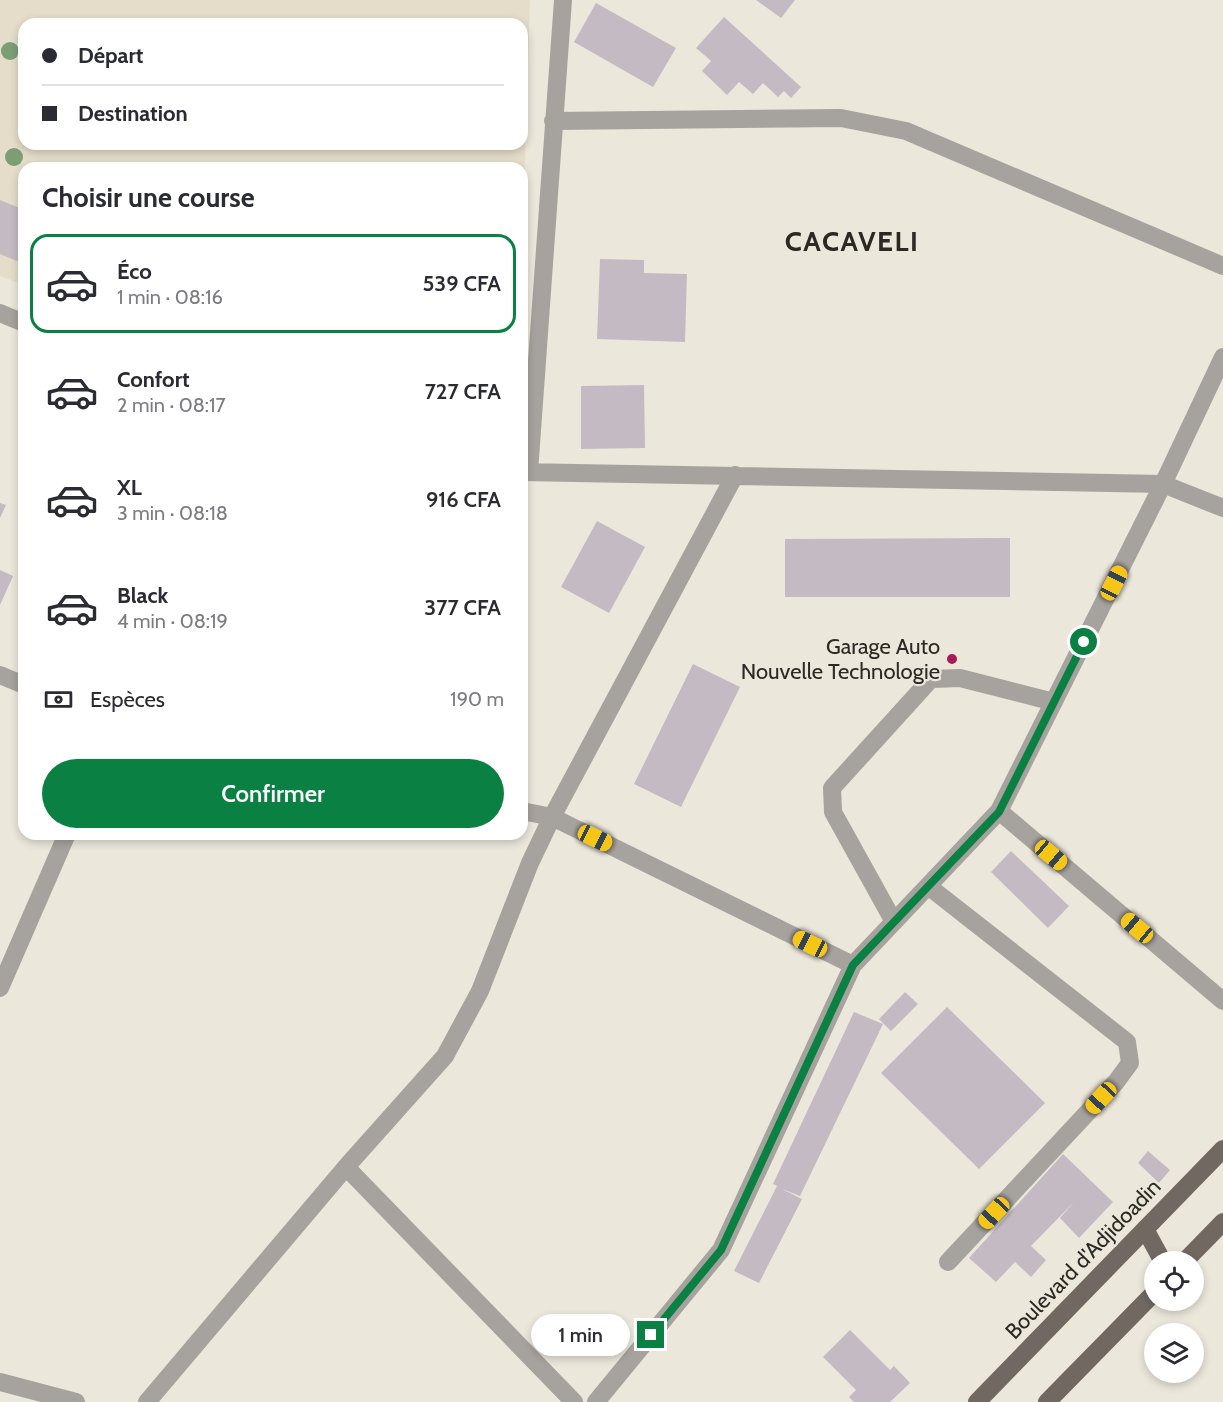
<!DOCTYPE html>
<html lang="fr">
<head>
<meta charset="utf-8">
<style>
  :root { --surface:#fff; --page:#f7f7f7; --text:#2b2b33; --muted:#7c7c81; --line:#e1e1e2; --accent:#0b8043 }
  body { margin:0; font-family:Cabin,sans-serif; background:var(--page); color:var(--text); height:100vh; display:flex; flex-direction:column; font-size:22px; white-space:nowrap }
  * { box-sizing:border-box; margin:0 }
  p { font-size:20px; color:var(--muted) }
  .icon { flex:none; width:33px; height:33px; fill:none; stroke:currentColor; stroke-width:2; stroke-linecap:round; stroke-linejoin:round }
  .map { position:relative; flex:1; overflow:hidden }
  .details { position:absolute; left:18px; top:162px; width:510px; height:678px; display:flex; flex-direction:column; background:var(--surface); border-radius:18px; box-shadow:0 3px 9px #0003 }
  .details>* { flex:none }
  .top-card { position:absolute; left:18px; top:18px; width:510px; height:132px; border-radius:18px; box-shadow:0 3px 9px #0003; display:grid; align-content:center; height:132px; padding:0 24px; background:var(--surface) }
  .buttons { position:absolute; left:1144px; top:1251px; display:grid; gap:12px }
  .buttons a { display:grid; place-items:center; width:60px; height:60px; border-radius:50%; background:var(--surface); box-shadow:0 3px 9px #0003; font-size:30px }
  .end { position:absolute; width:27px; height:27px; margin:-14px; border:8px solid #0b8043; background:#fff; box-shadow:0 0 0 3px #fff }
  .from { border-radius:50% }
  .bubble { position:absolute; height:42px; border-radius:21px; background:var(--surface); box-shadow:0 3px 9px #0003; font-size:20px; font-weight:600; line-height:42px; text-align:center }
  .car { position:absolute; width:18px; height:36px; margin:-18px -9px; border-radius:8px; box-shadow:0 0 4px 2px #0007; background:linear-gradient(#f5c518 24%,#345 0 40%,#f5c518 0 76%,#345 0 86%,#f5c518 0) }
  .top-card b { display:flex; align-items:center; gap:21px; height:57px; font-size:22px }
  .top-card b+b { border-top:2px solid var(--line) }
  .top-card i { width:15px; height:15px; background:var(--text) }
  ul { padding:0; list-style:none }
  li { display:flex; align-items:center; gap:18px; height:99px; margin:0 12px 9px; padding:0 12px; border:3px solid transparent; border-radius:18px }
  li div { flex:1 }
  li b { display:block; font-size:22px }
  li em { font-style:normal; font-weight:600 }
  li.selected { border-color:var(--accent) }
  li>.icon { width:54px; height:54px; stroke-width:1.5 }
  h2 { padding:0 24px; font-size:27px; line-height:72px }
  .pay { display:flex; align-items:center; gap:15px; height:66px; padding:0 24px; font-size:22px }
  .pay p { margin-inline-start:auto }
  .action { display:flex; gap:12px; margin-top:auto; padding:12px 24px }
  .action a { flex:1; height:69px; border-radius:36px; background:var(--accent); color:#fff; font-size:24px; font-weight:600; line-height:69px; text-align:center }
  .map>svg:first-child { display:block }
  .built { fill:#e5ddca; fill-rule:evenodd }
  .building { fill:#c4bac4 }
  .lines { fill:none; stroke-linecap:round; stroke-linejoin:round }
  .minor { stroke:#a6a29e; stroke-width:18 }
  .major { stroke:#716862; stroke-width:18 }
  .tree { fill:#7b9e74 }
  .route { stroke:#0b8043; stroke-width:8 }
  .poi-dot { fill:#aa1b59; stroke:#ece7db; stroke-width:2 }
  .labels { text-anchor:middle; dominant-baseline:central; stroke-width:4.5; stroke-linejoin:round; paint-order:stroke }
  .poi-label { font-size:22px; fill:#2b2924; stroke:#ece7db; text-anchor:end }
  .street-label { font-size:22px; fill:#2b2924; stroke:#ece7db }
  .district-label { font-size:28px; font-weight:bold; letter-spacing:1.5px; fill:#2b2924; stroke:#ece7db }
</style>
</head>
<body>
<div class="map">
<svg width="1223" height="1402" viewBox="0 0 1223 1402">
  <rect width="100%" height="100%" fill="#ece7db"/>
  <path class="built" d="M0,0H530L522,263V168H24V285L0,276ZM24,24H522V144H24Z"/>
  <path class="building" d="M756,0H795L781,18Z
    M596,3L676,48L653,87L574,42Z
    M724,17L801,87L791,98L784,91L778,97L763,83L753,94L739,82L727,95L702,71L711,61L696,48Z
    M0,200L24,210V264L0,254Z
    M600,259L644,260V273L687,274L685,342L597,339Z
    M644,385L645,448L581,449V386Z
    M0,503L6,505L0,518Z
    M597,521L645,547L609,613L561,587Z
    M1010,538V597H785V539Z
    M0,570L13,576L0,605Z
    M693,664L740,687L681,807L634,784Z
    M1011,851L1069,906L1048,928L991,872Z
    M905,992L918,1004L891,1031L879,1019Z
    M947,1007L1045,1103L979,1169L881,1073Z
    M854,1012L883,1024L800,1196L782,1189L802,1199L759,1283L734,1271L777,1186L773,1184Z
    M1148,1151L1170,1170L1159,1183L1138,1163Z
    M1063,1154L1113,1202L1079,1238L1060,1218L1074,1202L1031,1246L1046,1260L1031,1277L1015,1262L996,1282L969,1258Z
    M850,1330L890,1370L894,1366L910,1383L890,1402H854L849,1397L856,1390L823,1357Z"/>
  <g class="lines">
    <path class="minor" d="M553,121L841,118L906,131L1223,266
      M0,313L24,323
      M522,472L1163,484L1223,508
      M529,472L563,0
      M0,675L24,685
      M522,811L552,817L853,965
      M999,811L1223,1001
      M928,886L1127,1042L1130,1063L1116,1082L948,1262
      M894,922L833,812L832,788L931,679L960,678L1054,702
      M0,988L67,834
      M346,1167L574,1402
      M0,1382L76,1402
      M147,1402L346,1167L445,1056L480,991L530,863L552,817L735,475
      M596,1402L721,1250L853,965L999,811L1163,484L1223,357"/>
    <path class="major" d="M1145,1229L1163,1262
      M1184,1262L1223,1222
      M977,1402L1223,1149
      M1047,1402L1155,1292"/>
  </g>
  <g class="tree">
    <circle cx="10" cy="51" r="9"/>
    <circle cx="14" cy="157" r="9"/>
  </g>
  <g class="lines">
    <path class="route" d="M651,1335L721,1250L853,965L999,812L1084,642"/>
  </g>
  <circle class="poi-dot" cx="952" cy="659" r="6"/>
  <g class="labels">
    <g class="poi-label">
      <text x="940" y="646">Garage Auto<tspan x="940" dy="25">Nouvelle Technologie</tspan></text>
    </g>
    <g class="street-label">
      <text transform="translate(1083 1259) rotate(-46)">Boulevard d'Adjidoadin</text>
    </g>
    <g class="district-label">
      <text x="852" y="241">CACAVELI</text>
    </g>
  </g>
</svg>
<div class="buttons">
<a><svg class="icon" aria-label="locate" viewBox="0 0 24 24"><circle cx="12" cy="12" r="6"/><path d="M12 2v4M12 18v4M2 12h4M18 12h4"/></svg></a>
<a><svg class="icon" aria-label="layers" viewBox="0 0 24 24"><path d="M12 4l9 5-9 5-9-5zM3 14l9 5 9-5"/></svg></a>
</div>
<i class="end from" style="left:1084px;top:642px"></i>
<i class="end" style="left:651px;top:1335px"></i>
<div class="bubble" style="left:531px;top:1314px;width:99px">1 min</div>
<i class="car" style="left:1114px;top:583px;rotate:27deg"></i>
<i class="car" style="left:595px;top:838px;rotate:116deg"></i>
<i class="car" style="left:1051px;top:855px;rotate:130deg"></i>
<i class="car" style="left:1137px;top:928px;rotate:310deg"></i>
<i class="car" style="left:810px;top:944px;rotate:296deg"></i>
<i class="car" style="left:1101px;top:1098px;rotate:223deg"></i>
<i class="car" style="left:994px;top:1213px;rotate:223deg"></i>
<div class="top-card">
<b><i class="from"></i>Départ</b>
<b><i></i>Destination</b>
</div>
<section class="details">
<h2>Choisir une course</h2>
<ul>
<li class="selected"><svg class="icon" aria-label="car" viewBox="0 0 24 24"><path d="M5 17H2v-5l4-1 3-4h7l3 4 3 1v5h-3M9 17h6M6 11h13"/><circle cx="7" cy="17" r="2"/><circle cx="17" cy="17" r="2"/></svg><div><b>Éco</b><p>1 min · 08:16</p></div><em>539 CFA</em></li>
<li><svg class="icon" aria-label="car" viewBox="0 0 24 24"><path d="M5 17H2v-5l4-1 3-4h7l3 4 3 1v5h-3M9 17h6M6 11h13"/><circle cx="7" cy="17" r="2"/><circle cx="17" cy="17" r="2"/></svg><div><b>Confort</b><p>2 min · 08:17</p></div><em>727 CFA</em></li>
<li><svg class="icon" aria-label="car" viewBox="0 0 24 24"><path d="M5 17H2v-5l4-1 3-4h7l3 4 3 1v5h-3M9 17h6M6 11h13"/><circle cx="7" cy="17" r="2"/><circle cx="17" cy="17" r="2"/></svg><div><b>XL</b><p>3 min · 08:18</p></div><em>916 CFA</em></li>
<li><svg class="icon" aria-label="car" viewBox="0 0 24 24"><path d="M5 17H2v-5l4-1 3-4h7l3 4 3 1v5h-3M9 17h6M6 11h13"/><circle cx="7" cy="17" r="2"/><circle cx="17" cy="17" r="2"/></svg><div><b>Black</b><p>4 min · 08:19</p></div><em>377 CFA</em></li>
</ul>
<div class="pay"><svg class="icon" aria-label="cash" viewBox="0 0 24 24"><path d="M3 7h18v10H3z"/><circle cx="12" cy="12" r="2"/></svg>Espèces<p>190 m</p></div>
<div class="action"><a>Confirmer</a></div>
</section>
</div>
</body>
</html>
